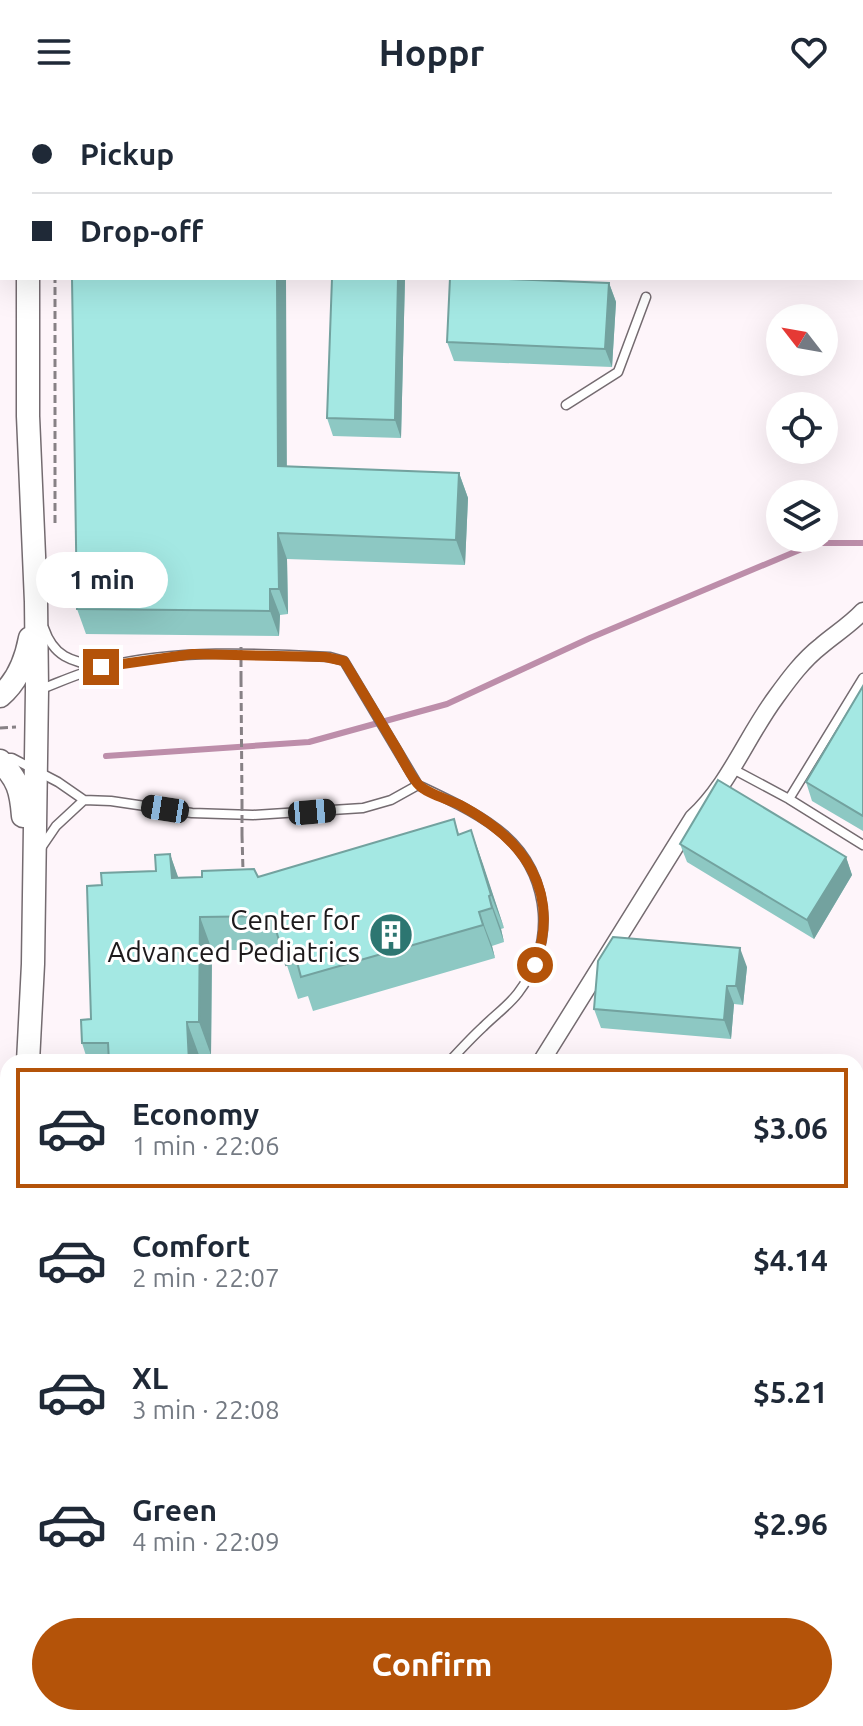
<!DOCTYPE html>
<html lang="en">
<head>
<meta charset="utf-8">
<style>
  :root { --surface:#fff; --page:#f6f6f7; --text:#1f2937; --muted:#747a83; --line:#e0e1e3; --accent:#b45309 }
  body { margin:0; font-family:Ubuntu,sans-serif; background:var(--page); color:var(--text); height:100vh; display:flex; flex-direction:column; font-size:30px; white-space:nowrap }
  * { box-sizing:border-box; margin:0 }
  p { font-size:26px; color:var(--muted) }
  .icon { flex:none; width:44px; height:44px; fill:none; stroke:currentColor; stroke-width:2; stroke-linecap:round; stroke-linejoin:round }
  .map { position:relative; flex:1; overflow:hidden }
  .panel { position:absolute; left:0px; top:950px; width:864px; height:672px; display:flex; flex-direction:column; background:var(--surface); border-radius:24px 24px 0 0; box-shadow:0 8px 32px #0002 }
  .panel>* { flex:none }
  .hud { position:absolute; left:0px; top:0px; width:864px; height:176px; box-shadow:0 8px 32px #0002; display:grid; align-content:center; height:176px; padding:0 32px; background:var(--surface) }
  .needle { width:52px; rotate:301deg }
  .tools { position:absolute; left:766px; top:200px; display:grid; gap:16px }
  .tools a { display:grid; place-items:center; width:72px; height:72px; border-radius:50%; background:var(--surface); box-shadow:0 8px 32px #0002; font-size:40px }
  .end { position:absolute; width:36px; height:36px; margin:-18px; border:10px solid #b45309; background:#fff; box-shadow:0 0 0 4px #fff }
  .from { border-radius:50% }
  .bubble { position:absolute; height:56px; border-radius:28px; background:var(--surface); box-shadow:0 8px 32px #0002; font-size:26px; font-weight:600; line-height:56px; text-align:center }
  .car { position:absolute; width:24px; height:48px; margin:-24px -12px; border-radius:10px; box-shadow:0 0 6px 2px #0007; background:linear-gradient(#222 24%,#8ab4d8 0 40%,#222 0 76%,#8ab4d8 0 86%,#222 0) }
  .hud b { display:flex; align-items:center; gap:28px; height:76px; font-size:30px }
  .hud b+b { border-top:2px solid var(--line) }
  .hud i { width:20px; height:20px; background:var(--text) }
  ul { padding:14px 0 0; list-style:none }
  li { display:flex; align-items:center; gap:24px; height:120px; margin:0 16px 12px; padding:0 16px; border:4px solid transparent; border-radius:0px }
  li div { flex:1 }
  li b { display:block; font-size:30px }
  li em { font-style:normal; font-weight:600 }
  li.selected { border-color:var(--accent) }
  li>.icon { width:72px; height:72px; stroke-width:1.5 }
  .primary-button { display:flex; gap:16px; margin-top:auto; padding:16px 32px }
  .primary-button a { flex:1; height:92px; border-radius:48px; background:var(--accent); color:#fff; font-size:32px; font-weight:600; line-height:92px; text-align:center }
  header { display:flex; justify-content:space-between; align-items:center; height:104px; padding:0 32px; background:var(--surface); font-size:36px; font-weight:600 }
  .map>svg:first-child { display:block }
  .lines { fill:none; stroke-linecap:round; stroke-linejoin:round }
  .stream { stroke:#bd8eaa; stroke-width:6 }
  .service-casing { stroke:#746b70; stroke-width:11 }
  .minor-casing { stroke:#746b70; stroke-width:19 }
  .secondary-casing { stroke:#746b70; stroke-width:25 }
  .motorway-casing { stroke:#ad6894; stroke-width:31 }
  .path { stroke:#878185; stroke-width:3; stroke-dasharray:8 4; stroke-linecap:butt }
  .service { stroke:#fff; stroke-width:8 }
  .minor { stroke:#fff; stroke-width:16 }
  .secondary { stroke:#fff; stroke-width:22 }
  .motorway { stroke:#fb92d5; stroke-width:28 }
  .path-bridge { stroke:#878185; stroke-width:3; stroke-dasharray:8 4; stroke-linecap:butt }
  .wall { fill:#8dc8c3 }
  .shaded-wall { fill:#73a29f }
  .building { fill:#a4e8e3; stroke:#73a29f; stroke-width:2 }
  .route { stroke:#b45309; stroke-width:10 }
  .labels { text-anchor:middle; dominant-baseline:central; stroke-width:6; stroke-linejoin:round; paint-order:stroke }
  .poi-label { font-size:28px; fill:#1d191b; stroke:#fff; text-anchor:end }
</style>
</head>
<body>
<header><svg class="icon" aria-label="menu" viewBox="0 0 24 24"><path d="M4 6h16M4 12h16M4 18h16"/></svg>Hoppr<svg class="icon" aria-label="heart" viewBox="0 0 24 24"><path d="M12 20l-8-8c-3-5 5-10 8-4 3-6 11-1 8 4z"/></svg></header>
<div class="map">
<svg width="863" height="1622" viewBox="0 0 863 1622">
  <rect width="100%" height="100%" fill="#fef5fa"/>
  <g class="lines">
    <path class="stream" d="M106,652L309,638L447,600L590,534L816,439H863"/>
    <g class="service-casing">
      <path id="service" d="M456,0L460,2
        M166,2L177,0
        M418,2L419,0
        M430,2H439
        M566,301L618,268L646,193
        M44,524C54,554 72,557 100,563
        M39,586C60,578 81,568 103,563C176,545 255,549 330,553L344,557L418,681
        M3,654H12L58,678L84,696L111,697L192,709L253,711L363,704L391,696L418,681C478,710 537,734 543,809C545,839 536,865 518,889C508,902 495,911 483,923C471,934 460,946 449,958
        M731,664L789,695L863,741
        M789,695L863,574
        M41,744L56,722L84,696
        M352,958L369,956L393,958
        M542,958H581
        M856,1543L863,1547
        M554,1614L567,1622"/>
    </g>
    <g class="minor-casing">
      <path id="minor" d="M862,156H863
        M541,958L693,714C729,681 747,632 776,593C789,575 803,556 821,542C835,530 850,521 863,507
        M856,1194L863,1197
        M856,1304L863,1307
        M856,1421L863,1425
        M228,1622V1614
        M250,1622L251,1614"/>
    </g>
    <g class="secondary-casing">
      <path id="secondary" d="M29,0V2
        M0,592C17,578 26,555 30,534
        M0,657C18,676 21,686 23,712
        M28,958L33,860L37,586L36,498L28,312V174
        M0,1443L8,1294"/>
    </g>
    <g class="motorway-casing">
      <path id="motorway" d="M5,1343L8,1351
        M23,1622L24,1614"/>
    </g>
    <path class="path" d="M55,419V174
      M241,575L242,699
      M0,624L16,623
      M242,731L243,767"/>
    <use href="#service" class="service"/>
    <use href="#minor" class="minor"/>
    <use href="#secondary" class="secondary"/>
    <use href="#motorway" class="motorway"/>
    <path class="path-bridge" d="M241,543V575
      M242,699V731"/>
  </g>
  <path class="wall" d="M603,0H631L630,2H606Z
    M332,174H405L401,334L333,332L327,314Z
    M609,179L616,198L612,263L454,257L447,238Z
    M287,363L459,369L468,394L465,461L287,455L288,510L280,511L279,532L86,530L77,505Z
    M863,582V727L812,697L806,678Z
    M454,715L459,730L471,726L504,824L501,825L504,838L492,842L495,854L313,907L308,892L298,895L282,846H212L211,951H199V958H88L82,939L91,915L102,781L156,767L170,750L178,774L258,773Z
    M680,740L846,753L852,771L814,835L687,758Z
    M747,863L743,901L734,900L731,935L601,924L594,905Z
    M856,1126L863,1129V1186L860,1184H856Z
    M856,1241L863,1244V1296L856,1293Z
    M645,1614H739L734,1622H659Z"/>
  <path class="shaded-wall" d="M277,174H286L287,387L278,362Z
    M398,174H405L401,334L395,316Z
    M609,179L616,198L612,263L605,245Z
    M459,369L468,394L465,461L456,436Z
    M278,429L287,455L288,510L279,485Z
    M270,485L280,511L279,532L270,507Z
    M471,726L483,760L504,824L491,791Z
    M170,750L182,784L172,774Z
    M846,753L852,771L814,835L807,816Z
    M489,792L501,825L504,838L492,804Z
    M479,808L492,842L495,854L483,821Z
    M200,813L212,846L211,951L199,918Z
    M740,844L747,863L743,901L736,882Z
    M727,882L734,900L731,935L724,916Z
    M187,918L199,951V958H189Z
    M721,1614H739L734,1622H716Z"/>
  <path class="building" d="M833,0H863V55L862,2H833Z
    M72,174H277L278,362L459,369L456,436L278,429L279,485H270V507L77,505Z
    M332,174H398L395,316L327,314Z
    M450,174H486L609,179L605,245L447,238Z
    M863,582V712L806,678Z
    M718,676L846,753L807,816L680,740Z
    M454,715L458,731L471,726L491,791L489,792L492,804L479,808L483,821L301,873L297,858L286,861L272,812L200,813L199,918H187L189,958H109L108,939H82L81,916L91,915L87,782L102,781L101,769L156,767L155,751L170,750L172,774L202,773V767L254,765L258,773Z
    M613,833L740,844L736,882H727L724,916L594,905L598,857Z
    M570,953L633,958H570Z
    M856,1126L863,1129V1172L856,1167Z
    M856,1241L863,1244V1281L856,1278Z
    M349,1614H494L502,1622H340Z
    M669,1614H721L716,1622H683Z
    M772,1614H803L816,1622H768Z"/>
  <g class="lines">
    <path class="route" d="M101,563L193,550L325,553L344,557C361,585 378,613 395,642C402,653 408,668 417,679C426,690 448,695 460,701C524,735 562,787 535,861"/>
  </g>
  <defs>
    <g id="building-disc" transform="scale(2.3)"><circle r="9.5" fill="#2d7671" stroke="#fff"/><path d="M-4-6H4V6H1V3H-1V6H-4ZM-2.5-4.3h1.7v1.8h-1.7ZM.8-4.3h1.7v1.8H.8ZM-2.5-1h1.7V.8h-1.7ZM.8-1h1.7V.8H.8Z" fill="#fff"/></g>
  </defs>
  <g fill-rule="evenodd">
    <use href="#building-disc" x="391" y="831"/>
  </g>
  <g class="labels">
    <g class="poi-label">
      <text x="360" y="815">Center for<tspan x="360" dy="32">Advanced Pediatrics</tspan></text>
    </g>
  </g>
</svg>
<div class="tools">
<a><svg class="needle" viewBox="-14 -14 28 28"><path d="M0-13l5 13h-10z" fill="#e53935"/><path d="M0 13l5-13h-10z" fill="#747a83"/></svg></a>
<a><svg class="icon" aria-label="locate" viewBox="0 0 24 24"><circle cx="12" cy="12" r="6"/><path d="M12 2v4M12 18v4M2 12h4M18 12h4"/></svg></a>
<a><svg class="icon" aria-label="layers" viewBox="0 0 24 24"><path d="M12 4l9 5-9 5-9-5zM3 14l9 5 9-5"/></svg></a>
</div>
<i class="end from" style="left:535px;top:861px"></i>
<i class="end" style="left:101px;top:563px"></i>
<div class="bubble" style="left:36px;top:448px;width:132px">1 min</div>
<i class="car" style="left:165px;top:705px;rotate:279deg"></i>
<i class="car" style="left:312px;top:708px;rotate:85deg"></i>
<div class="hud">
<b><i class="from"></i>Pickup</b>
<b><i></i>Drop-off</b>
</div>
<section class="panel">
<ul>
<li class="selected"><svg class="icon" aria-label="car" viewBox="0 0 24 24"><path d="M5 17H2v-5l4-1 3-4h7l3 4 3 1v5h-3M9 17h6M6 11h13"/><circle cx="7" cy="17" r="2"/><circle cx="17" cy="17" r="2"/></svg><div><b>Economy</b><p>1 min · 22:06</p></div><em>$3.06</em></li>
<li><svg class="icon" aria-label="car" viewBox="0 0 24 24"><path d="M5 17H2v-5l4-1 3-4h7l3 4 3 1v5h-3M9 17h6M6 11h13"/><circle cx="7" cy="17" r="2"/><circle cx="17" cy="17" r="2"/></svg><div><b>Comfort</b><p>2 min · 22:07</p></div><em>$4.14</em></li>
<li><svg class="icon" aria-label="car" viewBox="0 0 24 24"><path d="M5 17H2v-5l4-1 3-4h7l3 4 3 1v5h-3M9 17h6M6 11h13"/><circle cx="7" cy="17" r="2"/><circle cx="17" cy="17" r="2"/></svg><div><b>XL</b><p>3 min · 22:08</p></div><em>$5.21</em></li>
<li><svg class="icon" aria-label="car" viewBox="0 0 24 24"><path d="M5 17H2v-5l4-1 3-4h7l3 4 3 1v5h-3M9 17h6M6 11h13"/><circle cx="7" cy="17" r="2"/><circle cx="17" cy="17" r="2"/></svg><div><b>Green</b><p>4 min · 22:09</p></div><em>$2.96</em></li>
</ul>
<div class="primary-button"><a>Confirm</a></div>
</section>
</div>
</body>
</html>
